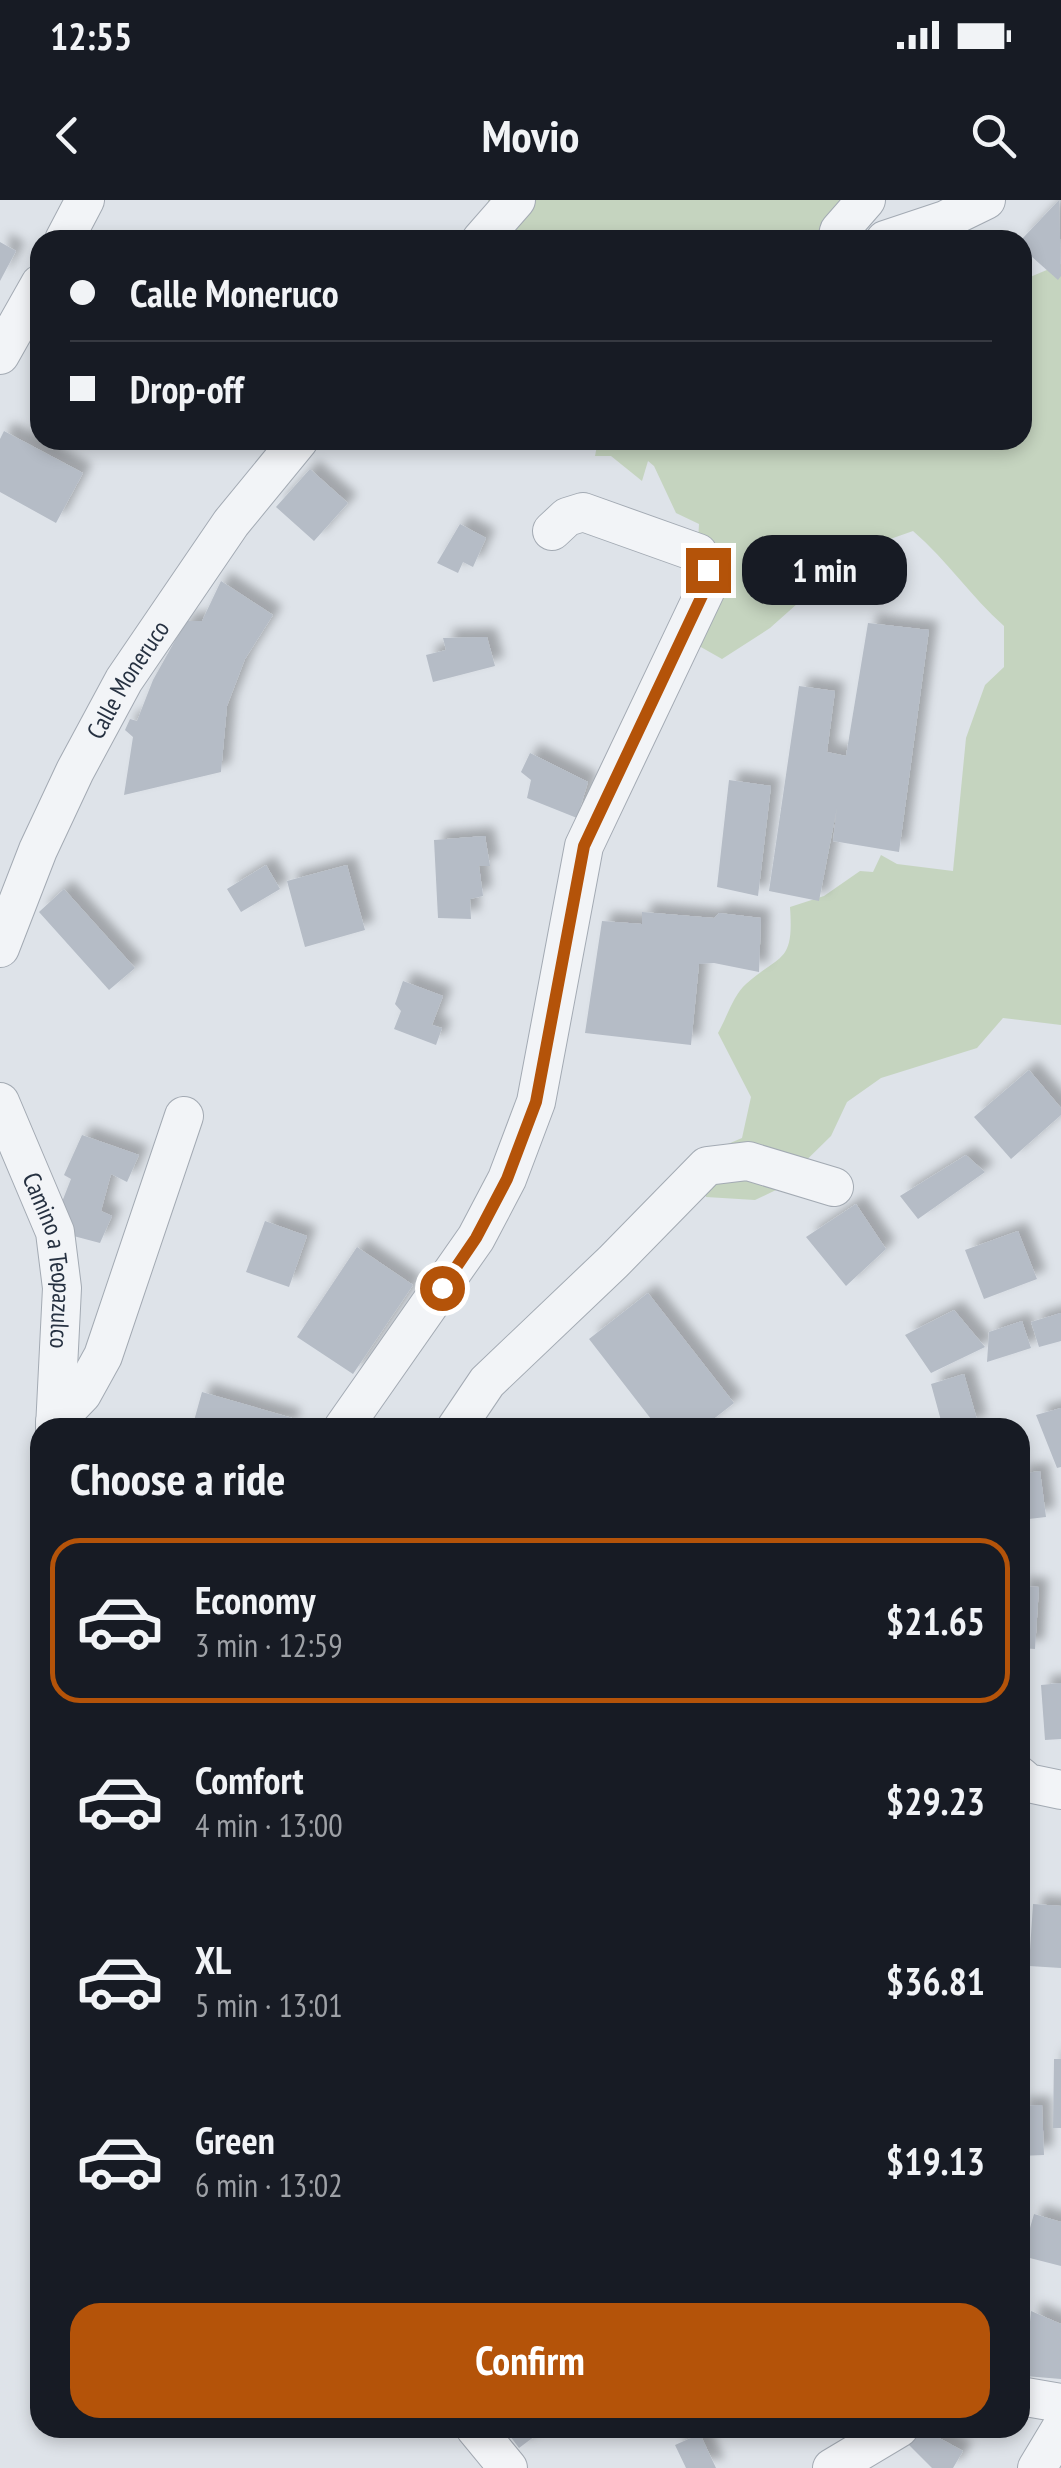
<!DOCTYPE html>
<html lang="en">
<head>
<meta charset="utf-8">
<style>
  :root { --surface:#171b24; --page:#242831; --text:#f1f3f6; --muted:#9ea1a6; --line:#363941; --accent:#b45309 }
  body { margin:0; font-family:"PT Sans Narrow",sans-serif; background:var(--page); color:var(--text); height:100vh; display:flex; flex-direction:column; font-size:38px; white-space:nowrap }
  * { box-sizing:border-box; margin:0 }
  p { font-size:32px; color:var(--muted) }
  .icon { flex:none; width:55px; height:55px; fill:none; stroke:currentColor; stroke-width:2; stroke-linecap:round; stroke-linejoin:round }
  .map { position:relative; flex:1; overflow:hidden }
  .drawer { position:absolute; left:30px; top:1218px; width:1000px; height:1020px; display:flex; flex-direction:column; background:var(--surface); border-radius:30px; box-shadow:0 5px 15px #0003 }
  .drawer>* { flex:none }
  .hud { position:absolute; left:30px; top:30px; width:1002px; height:220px; border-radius:30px; box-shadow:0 5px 15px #0003; display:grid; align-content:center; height:220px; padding:0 40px; background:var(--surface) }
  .end { position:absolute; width:45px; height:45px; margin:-22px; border:12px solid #b45309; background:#fff; box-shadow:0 0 0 5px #fff }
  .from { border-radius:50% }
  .bubble { position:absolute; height:70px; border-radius:30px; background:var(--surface); box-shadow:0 5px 15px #0003; font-size:32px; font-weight:700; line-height:70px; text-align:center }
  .hud b { display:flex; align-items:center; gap:35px; height:95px; font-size:38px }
  .hud b+b { border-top:2px solid var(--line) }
  .hud i { width:25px; height:25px; background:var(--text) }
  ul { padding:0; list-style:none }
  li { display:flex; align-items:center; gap:30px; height:165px; margin:0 20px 15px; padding:0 20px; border:5px solid transparent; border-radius:30px }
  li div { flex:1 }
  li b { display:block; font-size:38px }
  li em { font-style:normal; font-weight:700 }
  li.on { border-color:var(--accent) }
  li>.icon { width:90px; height:90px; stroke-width:1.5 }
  h2 { padding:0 40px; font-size:45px; line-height:120px }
  .action { display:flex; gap:20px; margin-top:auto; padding:20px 40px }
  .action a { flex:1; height:115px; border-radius:30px; background:var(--accent); color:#fff; font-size:40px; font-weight:700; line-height:115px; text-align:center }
  .status { display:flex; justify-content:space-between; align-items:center; height:70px; padding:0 50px; background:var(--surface); direction:ltr }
  .status svg { height:28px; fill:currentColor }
  header { display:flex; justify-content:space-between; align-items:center; height:130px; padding:0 40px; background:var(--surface); font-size:45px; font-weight:700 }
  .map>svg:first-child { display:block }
  .green { fill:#c5d4bf }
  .building { fill:#b5bcc6; filter:url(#shadow) }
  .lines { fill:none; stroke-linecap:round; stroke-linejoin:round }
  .minor-casing { stroke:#a3aab3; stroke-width:40 }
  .minor { stroke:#f2f4f7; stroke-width:38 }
  .route { stroke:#b45309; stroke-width:12 }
  .labels { text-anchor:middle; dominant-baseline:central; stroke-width:8; stroke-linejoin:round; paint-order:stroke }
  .street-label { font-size:25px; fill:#263141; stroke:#eef2f7 }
</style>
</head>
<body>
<div class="status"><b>12:55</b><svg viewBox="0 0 49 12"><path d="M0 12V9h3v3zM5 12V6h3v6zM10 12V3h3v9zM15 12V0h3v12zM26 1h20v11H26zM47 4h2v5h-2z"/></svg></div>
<header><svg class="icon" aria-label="back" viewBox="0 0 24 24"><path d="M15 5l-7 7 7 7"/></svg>Movio<svg class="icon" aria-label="search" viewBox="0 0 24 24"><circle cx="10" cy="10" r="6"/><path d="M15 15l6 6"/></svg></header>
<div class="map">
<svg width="1061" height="2268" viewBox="0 0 1061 2268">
  <defs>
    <filter id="shadow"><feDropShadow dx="9" dy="-9" stdDeviation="5" flood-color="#0004"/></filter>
  </defs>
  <rect width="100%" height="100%" fill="#dee3e9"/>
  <path class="green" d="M488,0H848L847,40H491Z
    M1061,64V825L1003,818L977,848L881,878L847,902L831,936L776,990L755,1000L706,997L695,958L742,938L751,897L718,833C726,819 734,794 746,784C781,753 794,764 790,707L824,696L860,671L873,672L881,655L897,664L953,671L966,538L985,485L1004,467V426C971,397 947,360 913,331L828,361L807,395L770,428L722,459L692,442L699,324L676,313L654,266L648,261L642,281L611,256H595L598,240H1022L1023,80Z"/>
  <path class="building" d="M1059,0L1061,76L1058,80L1022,48V39Z
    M0,42L16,51L0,81Z
    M4,231L83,273L56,323L0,292V239Z
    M310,269L348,303L314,341L276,307Z
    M460,324L486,338L473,367L463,362L458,373L437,363Z
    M221,381L273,415L245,459L227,506L221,572L124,595L133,537L125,530L130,519L137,521L153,480L186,421H202Z
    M868,423L929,430L899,652L833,641L837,607L819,701L769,691L799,486L835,491L827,552L846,556Z
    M487,437L495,466L433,482L426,455L446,450L443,438Z
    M530,553L588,582L577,618L527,598L531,580L521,572Z
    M729,580L771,586L758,696L717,687Z
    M485,636L490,666H479L483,696L470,699L471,719L438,718L434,640Z
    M266,665L280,689L241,712L227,689Z
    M347,665L365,730L305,747L287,681Z
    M64,689L135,768L109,790L39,712Z
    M642,712L714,718L719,713L761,718L759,772L714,763L699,764L691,845L585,833L602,721L642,724Z
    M403,781L443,796L432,825L442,828L436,845L394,829L401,811L395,804Z
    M1029,870L1061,908V915L1011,959L974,917Z
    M82,935L139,955L127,982L111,974L101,1011L112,1016L100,1043L66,1034L60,1007L71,979L64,975Z
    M966,955L985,972L918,1019L900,996Z
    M856,1004L886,1049L846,1086L806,1037Z
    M265,1021L307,1036L289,1087L246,1072Z
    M1018,1031L1037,1079L984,1099L965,1050Z
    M357,1047L413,1085L353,1174L297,1137Z
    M648,1093L734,1203L702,1228H658L589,1139Z
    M954,1110L985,1147L931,1173L905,1135Z
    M1061,1113V1141L1039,1147L1031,1122Z
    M1022,1121L1031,1148L987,1162L989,1132Z
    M964,1174L978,1223L968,1228H943L931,1184Z
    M202,1192L292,1218L289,1228H192Z
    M1061,1208V1267L1057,1268L1036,1215Z
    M1040,1271L1046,1317L1020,1320V1274Z
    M1020,1386L1039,1387L1035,1449L1020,1448Z
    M1061,1483V1539L1045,1540L1041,1485Z
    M1033,1704L1061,1706V1768L1029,1766Z
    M1054,1859H1061V1928H1053Z
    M1042,1905L1044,1955L1020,1956V1906Z
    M1034,2014L1061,2022V2066L1022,2056Z
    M1031,2111L1061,2124V2179L1025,2176Z
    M504,2228H535L539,2233L519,2248Z
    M921,2228L963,2251L953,2268H932L906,2242Z
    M700,2234L716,2268H686L675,2245Z"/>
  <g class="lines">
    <g class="minor-casing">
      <g id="minor">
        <path d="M64,40L85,0"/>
        <path d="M481,40L516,0"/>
        <path d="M837,40L839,31L866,0"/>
        <path d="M885,40L945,20L986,0"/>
        <path d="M0,155L40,84"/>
        <path id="s1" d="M0,748L38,650L75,571L124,480L231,323L299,240"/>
        <path id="s2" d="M0,902L55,1032L62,1088L55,1228"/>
        <path d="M55,1222L82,1194L103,1156L184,916"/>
        <path d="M343,1228L476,1038L507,979L536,902L584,646L709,383L707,370L698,353L583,312L567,317L552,331"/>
        <path d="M456,1228L487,1182L613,1062L707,966L748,961L834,987"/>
        <path d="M1020,1576L1028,1583L1061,1590"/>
        <path d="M1020,2196L1061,2203"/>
        <path d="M475,2228L508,2268"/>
        <path d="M832,2268L899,2228"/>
        <path d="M1037,2268L1061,2228"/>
      </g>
    </g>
    <use href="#minor" class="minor"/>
  </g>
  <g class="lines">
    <path class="route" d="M442,1088L476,1038L507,979L536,902L584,646L708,383V370"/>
  </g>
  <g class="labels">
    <g class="street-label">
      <text stroke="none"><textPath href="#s1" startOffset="298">Calle Moneruco</textPath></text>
      <text stroke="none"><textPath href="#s2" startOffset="168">Camino a Teopazulco</textPath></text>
    </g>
  </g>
</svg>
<i class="end from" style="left:442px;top:1088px"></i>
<i class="end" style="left:708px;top:370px"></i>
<div class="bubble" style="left:742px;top:335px;width:165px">1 min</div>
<div class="hud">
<b><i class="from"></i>Calle Moneruco</b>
<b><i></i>Drop-off</b>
</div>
<section class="drawer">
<h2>Choose a ride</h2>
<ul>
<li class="on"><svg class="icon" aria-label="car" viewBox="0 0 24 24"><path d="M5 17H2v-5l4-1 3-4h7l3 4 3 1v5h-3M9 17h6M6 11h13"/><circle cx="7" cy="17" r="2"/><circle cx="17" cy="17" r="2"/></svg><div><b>Economy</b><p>3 min · 12:59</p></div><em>$21.65</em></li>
<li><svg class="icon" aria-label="car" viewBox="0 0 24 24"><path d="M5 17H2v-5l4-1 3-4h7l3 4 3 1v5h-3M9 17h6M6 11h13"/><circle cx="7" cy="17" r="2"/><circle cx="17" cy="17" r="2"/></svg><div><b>Comfort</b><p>4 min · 13:00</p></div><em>$29.23</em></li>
<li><svg class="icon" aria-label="car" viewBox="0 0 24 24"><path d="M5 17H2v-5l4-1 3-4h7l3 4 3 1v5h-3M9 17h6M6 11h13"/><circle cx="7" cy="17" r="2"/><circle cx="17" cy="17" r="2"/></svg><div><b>XL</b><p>5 min · 13:01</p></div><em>$36.81</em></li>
<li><svg class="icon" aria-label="car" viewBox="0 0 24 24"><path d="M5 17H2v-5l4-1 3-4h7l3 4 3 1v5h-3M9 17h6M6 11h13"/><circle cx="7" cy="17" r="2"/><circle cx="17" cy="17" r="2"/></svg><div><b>Green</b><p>6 min · 13:02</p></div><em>$19.13</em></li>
</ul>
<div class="action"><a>Confirm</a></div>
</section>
</div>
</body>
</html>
